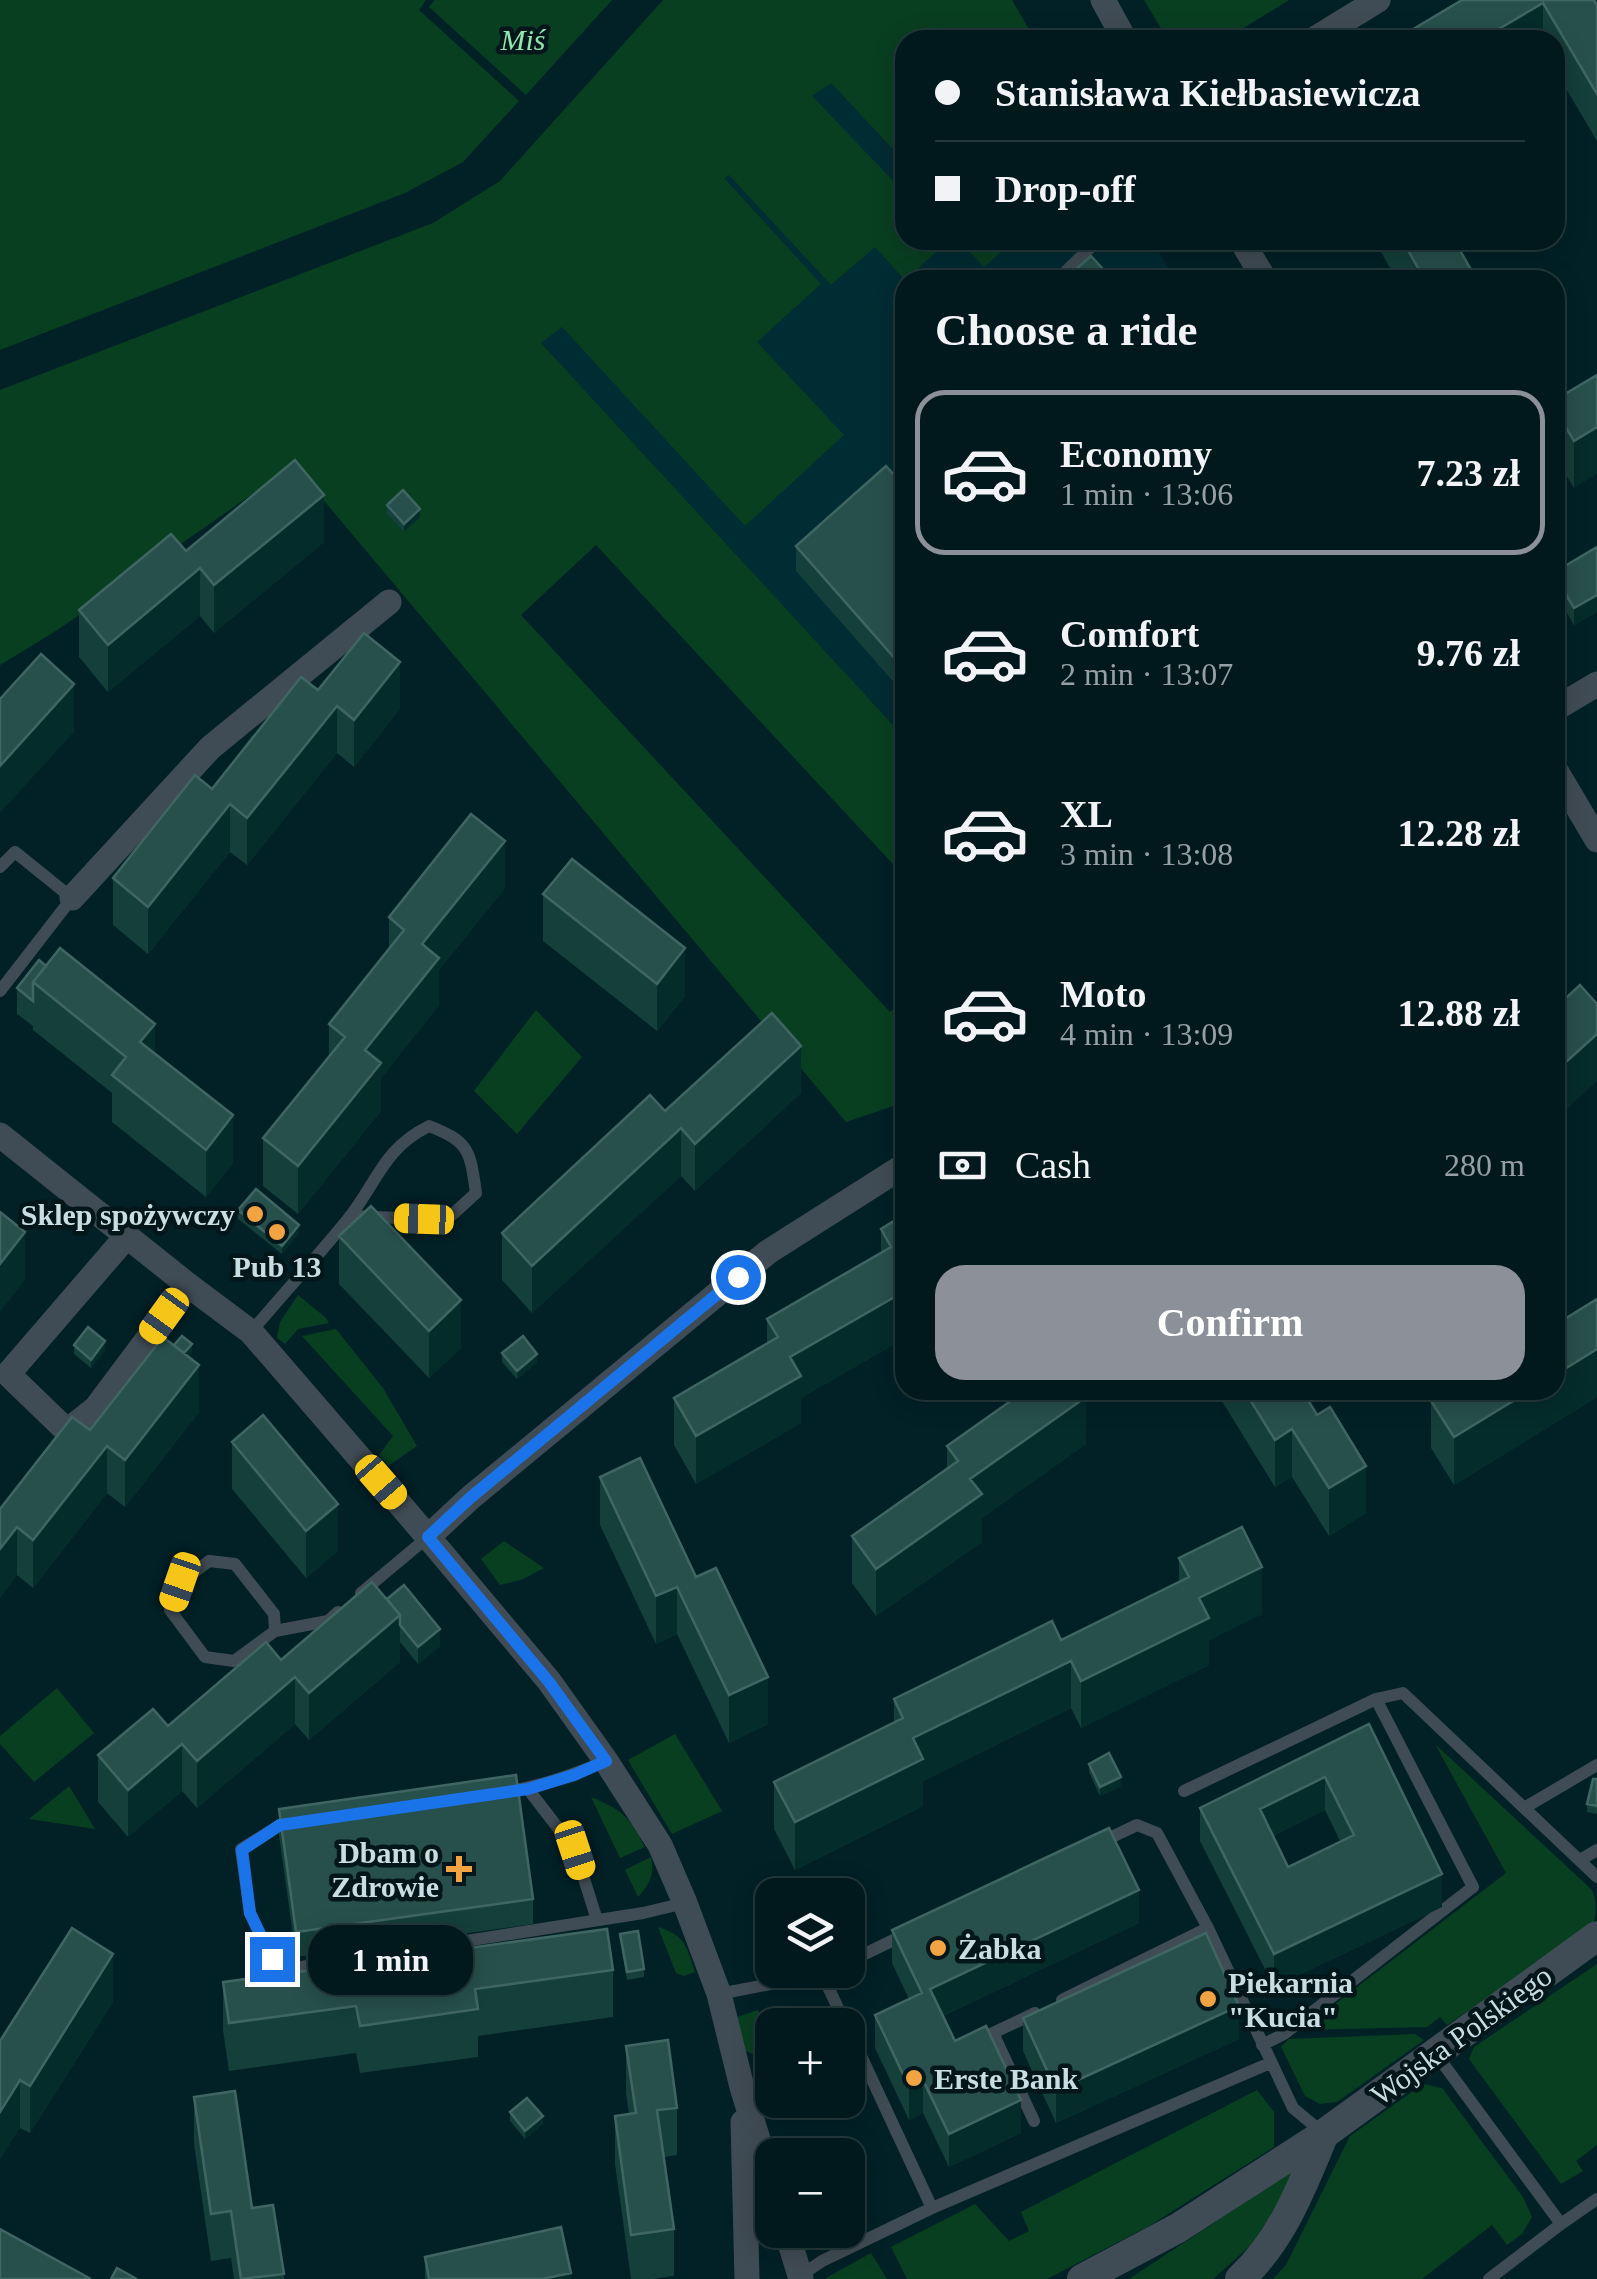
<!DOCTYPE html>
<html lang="en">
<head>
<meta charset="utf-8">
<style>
  :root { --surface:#01191d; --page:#0b2226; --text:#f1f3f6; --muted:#96a0a4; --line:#23383b; --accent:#8c9099 }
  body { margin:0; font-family:Georgia,serif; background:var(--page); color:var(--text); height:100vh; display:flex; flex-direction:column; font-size:38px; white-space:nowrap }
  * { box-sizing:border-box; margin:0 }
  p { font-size:32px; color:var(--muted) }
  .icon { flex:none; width:55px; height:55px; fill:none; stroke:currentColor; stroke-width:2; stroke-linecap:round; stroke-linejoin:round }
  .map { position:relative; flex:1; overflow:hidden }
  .sheet { position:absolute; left:895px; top:270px; width:670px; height:1130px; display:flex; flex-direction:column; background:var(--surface); border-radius:30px; box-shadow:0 5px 25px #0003,0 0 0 2px var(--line) }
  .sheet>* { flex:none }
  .banner { position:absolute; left:895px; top:30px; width:670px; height:220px; border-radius:30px; box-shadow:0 5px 25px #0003,0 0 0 2px var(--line); display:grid; align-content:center; height:220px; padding:0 40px; background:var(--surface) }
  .tools { position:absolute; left:755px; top:1878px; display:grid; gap:20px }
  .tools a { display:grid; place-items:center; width:110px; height:110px; border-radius:20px; background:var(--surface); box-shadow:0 5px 25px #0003,0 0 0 2px var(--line); font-size:50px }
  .end { position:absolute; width:45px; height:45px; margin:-22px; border:12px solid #1a73e8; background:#fff; box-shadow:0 0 0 5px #fff }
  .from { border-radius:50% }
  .bubble { position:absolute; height:70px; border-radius:30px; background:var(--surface); box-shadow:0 5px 25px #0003,0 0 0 2px var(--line); font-size:32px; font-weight:700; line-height:70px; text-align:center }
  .car { position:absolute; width:30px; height:60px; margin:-30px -15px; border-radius:12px; box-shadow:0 0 8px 2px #0007; background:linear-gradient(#f5c518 24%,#345 0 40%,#f5c518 0 76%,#345 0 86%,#f5c518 0) }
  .banner b { display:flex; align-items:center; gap:35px; height:95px; font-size:38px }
  .banner b+b { border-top:2px solid var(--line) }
  .banner i { width:25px; height:25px; background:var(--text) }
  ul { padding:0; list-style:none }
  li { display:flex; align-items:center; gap:30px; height:165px; margin:0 20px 15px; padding:0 20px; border:5px solid transparent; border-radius:30px }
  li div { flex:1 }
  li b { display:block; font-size:38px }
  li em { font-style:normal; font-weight:700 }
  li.current { border-color:var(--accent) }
  li>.icon { width:90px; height:90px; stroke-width:1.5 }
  h2 { padding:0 40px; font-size:45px; line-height:120px }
  .pay { display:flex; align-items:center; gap:25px; height:110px; padding:0 40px; font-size:38px }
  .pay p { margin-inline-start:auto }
  .primary-button { display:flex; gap:20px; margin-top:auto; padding:20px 40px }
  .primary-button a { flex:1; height:115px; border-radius:30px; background:var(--accent); color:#fff; font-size:40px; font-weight:700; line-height:115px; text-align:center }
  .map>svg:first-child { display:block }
  .built { fill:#002c33 }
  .green { fill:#093f21 }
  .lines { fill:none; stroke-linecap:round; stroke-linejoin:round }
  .service { stroke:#404c55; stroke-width:12 }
  .minor { stroke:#404c55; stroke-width:25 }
  .tertiary { stroke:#404c55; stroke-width:30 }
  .wall { fill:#143f3a; fill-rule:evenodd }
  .shaded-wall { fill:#042c2b }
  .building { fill:#27504c; stroke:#406663; stroke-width:2.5; fill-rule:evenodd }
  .route { stroke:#1a73e8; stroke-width:12 }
  .poi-dot { fill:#f3a442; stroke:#03171b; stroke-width:4 }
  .labels { text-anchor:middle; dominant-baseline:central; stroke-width:9; stroke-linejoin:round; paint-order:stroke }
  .park-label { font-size:30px; font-style:italic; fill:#90e8ad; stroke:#03171b }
  .poi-label { font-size:30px; font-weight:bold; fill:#c8dee2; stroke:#03171b; text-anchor:start }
  .street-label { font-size:30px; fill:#c8dee2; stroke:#03171b }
</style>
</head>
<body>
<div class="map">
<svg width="1597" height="2279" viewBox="0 0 1597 2279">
  <rect width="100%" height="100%" fill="#012127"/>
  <path class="built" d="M727,0H1012L1035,40H905V240H1152L1175,280H905V738L512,312Z"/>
  <path class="green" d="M0,0H426L419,10L519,101L463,162L405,193L0,350Z
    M435,0H612L526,95L429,7Z
    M663,0H1012L1035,40H905V162L831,83L812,96L900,188L905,185V240H949L905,280L875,247L831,285L729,175L724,178L821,284L757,342L844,435L745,526L562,327L541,343L905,738V877L596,545L521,615L890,1012L905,999V1102L846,1122L294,465L59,629L0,665V390L433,223L500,181Z
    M1144,0H1289L1224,40H1168Z
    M959,240H1015L984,267Z
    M536,1010L582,1057L517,1134L474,1091Z
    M298,1295L326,1318L329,1323L298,1329L285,1344L277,1338L280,1322Z
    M336,1329L383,1388L417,1446L388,1466L379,1455L393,1436L302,1336Z
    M504,1541L544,1568L521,1580L500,1585L481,1559Z
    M57,1688L94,1733L34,1782L0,1744V1736Z
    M675,1734L722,1811L672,1834L628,1760Z
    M1435,1744L1592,1890C1597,1902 1597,1915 1592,1926L1447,2025L1440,2017L1427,2027L1301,2030L1506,1873Z
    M69,1786L95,1829L29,1819Z
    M591,1797C622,1810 630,1817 645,1847L620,1858Z
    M651,1857C655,1874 649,1885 638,1897L625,1870Z
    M658,1927C685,1935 687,1947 695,1972L684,1976L676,1973Z
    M1597,1964V2145L1576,2161L1583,2171L1561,2184L1469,2059L1474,2047Z
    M758,2010L763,2020L771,2056L760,2058L744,2050L737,2017Z
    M1415,2034L1424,2040L1337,2102L1320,2104L1305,2096L1281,2047L1289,2039Z
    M1423,2084L1442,2088L1523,2197L1532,2217L1522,2234L1507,2245L1492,2225L1422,2279H1273L1286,2265L1350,2136Z
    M1257,2090L1274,2112V2147L1149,2226L1047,2279H907L891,2247L975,2204L1009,2241L1029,2231L1021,2212Z
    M1291,2172L1293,2176L1279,2203L1252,2244L1213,2279H1129Z
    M871,2253L887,2279H826V2278Z"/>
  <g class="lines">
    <path class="service" d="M1057,280L1098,240
      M0,867L15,852L72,898L0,991
      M251,1332C283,1294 317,1257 348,1219C378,1181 383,1149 429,1126C470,1142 470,1151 476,1193L452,1215L423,1219L350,1216
      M361,1593L428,1537
      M275,1631L234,1661L205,1657L170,1610L181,1582L209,1561L235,1564L274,1614L275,1631L328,1621L338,1612
      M528,1789L575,1850L597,1920
      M1184,1791L1376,1699L1403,1693L1597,1877
      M503,1792C539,1787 572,1775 606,1761
      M1524,1808L1597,1765
      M296,1823L280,1825L241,1849L250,1913L272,1959L295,1968L643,1913L685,1903
      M1099,1843L1137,1825L1157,1833L1208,1928L1293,2108L1323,2133
      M1580,1860L1597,1850
      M848,1962L904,1935
      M822,1974L846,2025
      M719,1994L822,1974L830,1970
      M1062,2000L1208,1928
      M848,2028L932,2208
      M993,2033L1034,2121
      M976,2041L1035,2013
      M1262,2045L1284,2034L1473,1887L1376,1699
      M1436,2054L1561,2224L1489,2279
      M1561,2224L1597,2199
      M797,2278L822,2261L932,2208L1270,2063"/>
    <path class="minor" d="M1103,0L1125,40
      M1313,40L1378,0
      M1241,240L1265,280
      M1555,709L1597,684
      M1555,769L1597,840
      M72,898L210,748L389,602
      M0,1135L188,1285L251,1332L428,1537L549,1681L606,1761L660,1845L685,1903L719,1994L742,2087L772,2185
      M127,1236L8,1374L67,1431L96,1408L188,1285
      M428,1537L470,1498L768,1252L905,1165
      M743,2122L747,2279
      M786,2230L801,2279"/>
    <path class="tertiary" d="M1082,2279L1178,2228L1324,2134L1597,1936
      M1240,2279C1283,2239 1302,2186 1324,2134"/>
  </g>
  <path class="wall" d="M1462,0L1597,5V141L1555,70V40H1395Z
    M1374,240H1454L1477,280H1397Z
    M1597,375L1574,488L1555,457V400Z
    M905,487V695L796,571V546Z
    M387,505L420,517L404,532L387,514Z
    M324,542L214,633L200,616L108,692L79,657V610L186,551Z
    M1597,547V612L1574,625L1555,593V572Z
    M318,690L400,709L354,767L337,753L247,865L230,852L148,954L113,925V878Z
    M505,888L439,970V1005L381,1078V1111L298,1214L263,1186V1138L329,1057V1024L389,949V917Z
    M543,894L685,996L657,1031L543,941Z
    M39,960L155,1054L233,1163L206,1197L112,1122V1093L33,1030V1026L17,1014V988Z
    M801,1093L695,1191L681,1176L532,1313L502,1280V1233L665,1111Z
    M238,1210L299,1233L282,1254L238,1219Z
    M905,1214V1338L801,1398V1423L696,1484L674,1445V1398L767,1344V1319L881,1253V1229Z
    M339,1236L461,1348L429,1378L339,1284Z
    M1597,1299V1397L1454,1485L1431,1448V1401Z
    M74,1345L105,1350L91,1368L74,1354Z
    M174,1345L192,1353L188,1356L199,1412L125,1507L107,1493L33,1588L17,1575L0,1597V1509L90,1430Z
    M502,1353L537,1362L517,1379L502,1362Z
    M1215,1390H1302L1366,1513L1329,1536L1292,1477L1275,1487Z
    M232,1442L338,1551L306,1578L232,1489Z
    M1086,1444L982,1518V1542L876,1616L852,1583V1536L947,1468V1446Z
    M600,1477L696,1577L768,1724L729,1743L677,1634L656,1644L600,1525Z
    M1179,1558L1262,1614L1209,1640V1665L1081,1728L1071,1708L923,1781V1806L795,1870L774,1829V1782L894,1723V1699L1061,1640L1179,1582Z
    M387,1599L440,1646L418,1664L400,1642V1662L309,1740L295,1724L197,1808L182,1791L128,1837L98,1802V1755L168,1726Z
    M1369,1724L1442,1907L1274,1987L1200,1841V1808ZM1325,1810L1340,1841L1288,1867L1273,1836Z
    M1089,1764L1121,1786L1100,1796L1089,1772Z
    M1597,1779V1814L1587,1812V1804Z
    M279,1809L533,1899V1924L296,1957L279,1835Z
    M1139,1923L943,2016L955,2041L1021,2133L949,2167L923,2113L909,2120L875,2048V2015L909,1999L892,1963V1930Z
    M620,1934L644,1969V1977L627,1980Z
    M469,1948L613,1970V2017L478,2036V2057L360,2073L356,2053L229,2071L223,2030V1982L354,1985L469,1969Z
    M113,2002L30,2133L20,2128L0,2041Z
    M1023,2018L1239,2039L1056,2123L1023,2051Z
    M626,2046L677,2108V2155L664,2157L674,2229V2276L652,2279H631L615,2164V2116L629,2114L626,2093Z
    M194,2097L252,2208L284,2274V2279H234L231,2258L211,2261L194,2144Z
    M510,2112L543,2124L525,2139L510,2121Z
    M425,2257L571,2279H425Z"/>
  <path class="shaded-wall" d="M1543,3V40H1480Z
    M1597,427V474L1574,488V441Z
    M324,495V542L214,633V585Z
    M420,509V517L404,532V524Z
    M200,568V616L108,692V645Z
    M1597,595V612L1574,625V608Z
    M400,662V709L354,767V720Z
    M74,684V732L0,813V766Z
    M337,706V753L247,865V818Z
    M230,804V852L148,954V907Z
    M505,841V888L439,970V1005L381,1078V1111L298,1214V1166L365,1050L422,944Z
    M685,948V996L657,1031V984Z
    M1565,963V971L1555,977V969Z
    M155,1024V1071L140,1042Z
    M1597,1034V1081L1555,1120V1072Z
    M801,1046V1093L695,1191V1144Z
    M233,1115V1163L206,1197V1150Z
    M681,1128V1176L532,1313V1266Z
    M299,1225V1233L282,1254V1246Z
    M25,1232V1280L0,1312V1264Z
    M905,1267V1338L801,1398V1423L696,1484V1436L790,1357Z
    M461,1300V1348L429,1378V1331Z
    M105,1341V1350L91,1368V1360Z
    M192,1344V1353L180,1366V1357Z
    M1597,1349V1397L1454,1485V1437L1531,1390H1555V1375Z
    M537,1354V1362L517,1379V1371Z
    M199,1365V1412L125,1507V1460Z
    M1086,1397V1444L982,1518V1542L876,1616V1569L970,1479Z
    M1292,1429V1477L1275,1487V1440Z
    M107,1446V1493L33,1588V1540Z
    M1366,1466V1513L1329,1536V1488Z
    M338,1504V1551L306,1578V1531Z
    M17,1527V1575L0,1597V1549Z
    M1262,1567V1614L1209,1640V1665L1081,1728V1681L1199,1598Z
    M677,1587V1634L656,1644V1596Z
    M400,1615V1662L309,1740V1693Z
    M440,1629V1646L418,1664V1647Z
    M1071,1661V1708L923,1781V1806L795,1870V1822L913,1738Z
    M295,1677V1724L197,1808V1761Z
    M768,1677V1724L729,1743V1695Z
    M182,1744V1791L128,1837V1790Z
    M1121,1777V1786L1100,1796V1787Z
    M1325,1777V1810L1260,1842V1809Z
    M1442,1874V1907L1274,1987V1954Z
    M1139,1890V1923L930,2022V1989Z
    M113,1954V2002L30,2133V2086Z
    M1239,2006V2039L1056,2123V2090Z
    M20,2080V2128L0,2160V2112Z
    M923,2080V2113L909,2120V2087Z
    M1021,2100V2133L949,2167V2134Z
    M543,2116V2124L525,2139V2131Z
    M571,2273V2279H542Z"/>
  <path class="building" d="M1462,0H1594L1597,5V94L1543,3L1480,40H1395Z
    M1402,240H1454L1477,280H1425Z
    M1091,256L1113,280H1064Z
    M1597,375V427L1574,441L1555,409V400Z
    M295,460L324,495L214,585L200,568L108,645L79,610L171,534L186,551Z
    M886,466L905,487V670L796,546Z
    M403,490L420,509L404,524L387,505Z
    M1597,547V595L1574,608L1555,576V572Z
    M364,633L400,662L354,720L337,706L247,818L230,804L148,907L113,878L195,775L212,789L301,677L318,690Z
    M41,654L74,684L0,766V699Z
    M471,814L505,841L422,944L439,958L365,1050L381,1063L298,1166L263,1138L345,1037L329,1024L404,930L389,917Z
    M572,859L685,948L657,984L543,894Z
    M1555,947L1565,963L1555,969Z
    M60,948L155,1024L140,1042L233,1115L206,1150L112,1075L126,1057L33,982Z
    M39,960L46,966L33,982V1001L17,988Z
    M1580,985L1597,1004V1034L1555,1072V1008Z
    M772,1013L801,1046L695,1144L681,1128L532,1266L502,1233L650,1095L665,1111Z
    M256,1189L299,1225L282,1246L238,1210Z
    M371,1206L461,1300L429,1331L339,1236Z
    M0,1212L25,1232L0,1264Z
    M905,1214V1267L904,1268L905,1270V1291L790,1357L801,1376L696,1436L674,1398L778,1337L767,1319L891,1247L881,1229Z
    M1597,1299V1349L1555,1375V1325Z
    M88,1327L105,1341L91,1360L74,1345Z
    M182,1336L192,1344L184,1353L174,1345Z
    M523,1336L537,1354L517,1371L502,1353Z
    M163,1337L199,1365L125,1460L107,1446L33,1540L17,1527L0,1549V1509L72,1417L90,1430Z
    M1026,1390H1081L1086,1397L970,1479L982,1494L876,1569L852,1536L958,1461L947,1446Z
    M1244,1390H1302L1317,1415L1330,1407L1366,1466L1329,1488L1292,1429L1275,1440Z
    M1449,1390H1531L1454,1437L1431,1401Z
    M263,1415L338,1504L306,1531L232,1442Z
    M640,1458L696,1577L716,1568L768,1677L729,1695L677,1587L656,1596L600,1477Z
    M1242,1527L1262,1567L1199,1598L1209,1618L1081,1681L1071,1661L913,1738L923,1759L795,1822L774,1782L903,1718L894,1699L1052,1621L1061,1640L1189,1577L1179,1558Z
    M372,1582L400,1615L309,1693L295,1677L197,1761L182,1744L128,1790L98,1755L153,1709L168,1726L266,1642L281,1660Z
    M404,1585L440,1629L418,1647L400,1625V1615L387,1599Z
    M1369,1724L1442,1874L1274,1954L1200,1808ZM1325,1777L1354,1835L1288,1867L1260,1809Z
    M1109,1753L1121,1777L1100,1787L1089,1764Z
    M516,1775L533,1899L296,1932L279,1809Z
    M1593,1779H1597V1806L1587,1804Z
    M1109,1828L1139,1890L930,1989L955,2041L986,2026L1021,2100L949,2134L923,2080L909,2087L875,2015L922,1993L892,1930Z
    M72,1928L113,1954L30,2086L20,2080L0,2112V2041Z
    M607,1929L613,1970L475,1989L478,2009L360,2026L356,2006L229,2023L223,1982L351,1965L354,1985L472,1969L469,1948Z
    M638,1931L644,1969L627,1972L620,1934Z
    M1206,1933L1239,2006L1056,2090L1023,2018Z
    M668,2040L677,2108L657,2110L674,2229L631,2235L615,2116L636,2113L626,2046Z
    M235,2091L252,2208L273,2205L284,2274L241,2279L231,2211L211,2214L194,2097Z
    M527,2098L543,2116L525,2131L510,2112Z
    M561,2227L571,2273L542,2279H429L425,2257Z
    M0,2229L91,2279H0Z
    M117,2268L137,2279H111Z"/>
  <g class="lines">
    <path class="route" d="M272,1959L250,1913L242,1850L280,1825L528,1789L574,1775L606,1761L549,1682L428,1537L470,1498L738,1277"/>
  </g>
  <g class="poi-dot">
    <circle cx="255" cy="1214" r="10"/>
    <circle cx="277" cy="1232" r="10"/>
    <path d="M454 1854h10v10h10v10h-10v10h-10v-10h-10v-10h10z"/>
    <circle cx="938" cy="1948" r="10"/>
    <circle cx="1208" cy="1999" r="10"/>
    <circle cx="914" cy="2078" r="10"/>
  </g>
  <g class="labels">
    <g class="park-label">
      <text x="523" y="39">Miś</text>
    </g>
    <g class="poi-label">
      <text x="235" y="1214" text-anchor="end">Sklep spożywczy</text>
      <text x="277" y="1266" text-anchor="middle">Pub 13</text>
      <text x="439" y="1852" text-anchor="end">Dbam o<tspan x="439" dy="34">Zdrowie</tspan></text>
      <text x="958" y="1948">Żabka</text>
      <text x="1228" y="1982">Piekarnia<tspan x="1228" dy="34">"Kucia"</tspan></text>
      <text x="934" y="2078">Erste Bank</text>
    </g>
    <g class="street-label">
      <text transform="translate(1461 2035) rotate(-36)">Wojska Polskiego</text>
    </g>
  </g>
</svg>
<div class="tools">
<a><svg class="icon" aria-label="layers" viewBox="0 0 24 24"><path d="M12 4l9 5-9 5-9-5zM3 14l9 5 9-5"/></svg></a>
<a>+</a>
<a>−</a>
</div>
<i class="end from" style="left:738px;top:1277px"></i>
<i class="end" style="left:272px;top:1959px"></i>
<div class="bubble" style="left:308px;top:1925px;width:165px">1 min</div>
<i class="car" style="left:424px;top:1219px;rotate:272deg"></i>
<i class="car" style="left:164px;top:1316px;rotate:216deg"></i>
<i class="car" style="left:381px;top:1482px;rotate:139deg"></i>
<i class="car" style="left:180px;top:1582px;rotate:199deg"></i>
<i class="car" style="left:575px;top:1850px;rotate:162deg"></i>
<div class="banner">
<b><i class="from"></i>Stanisława Kiełbasiewicza</b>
<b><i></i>Drop-off</b>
</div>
<section class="sheet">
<h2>Choose a ride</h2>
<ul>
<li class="current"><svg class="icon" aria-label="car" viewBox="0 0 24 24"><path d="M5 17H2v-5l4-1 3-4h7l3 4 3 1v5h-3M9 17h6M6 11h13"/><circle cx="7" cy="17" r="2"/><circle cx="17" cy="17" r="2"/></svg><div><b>Economy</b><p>1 min · 13:06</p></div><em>7.23 zł</em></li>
<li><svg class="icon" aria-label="car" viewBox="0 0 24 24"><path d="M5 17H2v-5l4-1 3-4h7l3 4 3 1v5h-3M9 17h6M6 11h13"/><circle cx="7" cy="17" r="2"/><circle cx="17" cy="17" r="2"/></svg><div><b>Comfort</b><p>2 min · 13:07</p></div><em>9.76 zł</em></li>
<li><svg class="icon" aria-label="car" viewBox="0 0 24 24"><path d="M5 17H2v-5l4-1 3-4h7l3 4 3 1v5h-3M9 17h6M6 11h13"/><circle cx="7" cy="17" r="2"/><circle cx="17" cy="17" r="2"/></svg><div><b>XL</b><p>3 min · 13:08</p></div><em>12.28 zł</em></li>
<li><svg class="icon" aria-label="car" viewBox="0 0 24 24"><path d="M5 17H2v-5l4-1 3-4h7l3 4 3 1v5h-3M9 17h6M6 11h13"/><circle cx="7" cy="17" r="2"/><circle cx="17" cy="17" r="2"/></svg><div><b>Moto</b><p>4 min · 13:09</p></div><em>12.88 zł</em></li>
</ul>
<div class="pay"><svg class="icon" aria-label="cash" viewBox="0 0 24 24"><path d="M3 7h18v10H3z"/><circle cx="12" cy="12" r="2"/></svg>Cash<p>280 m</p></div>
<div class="primary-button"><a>Confirm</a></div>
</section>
</div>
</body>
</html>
